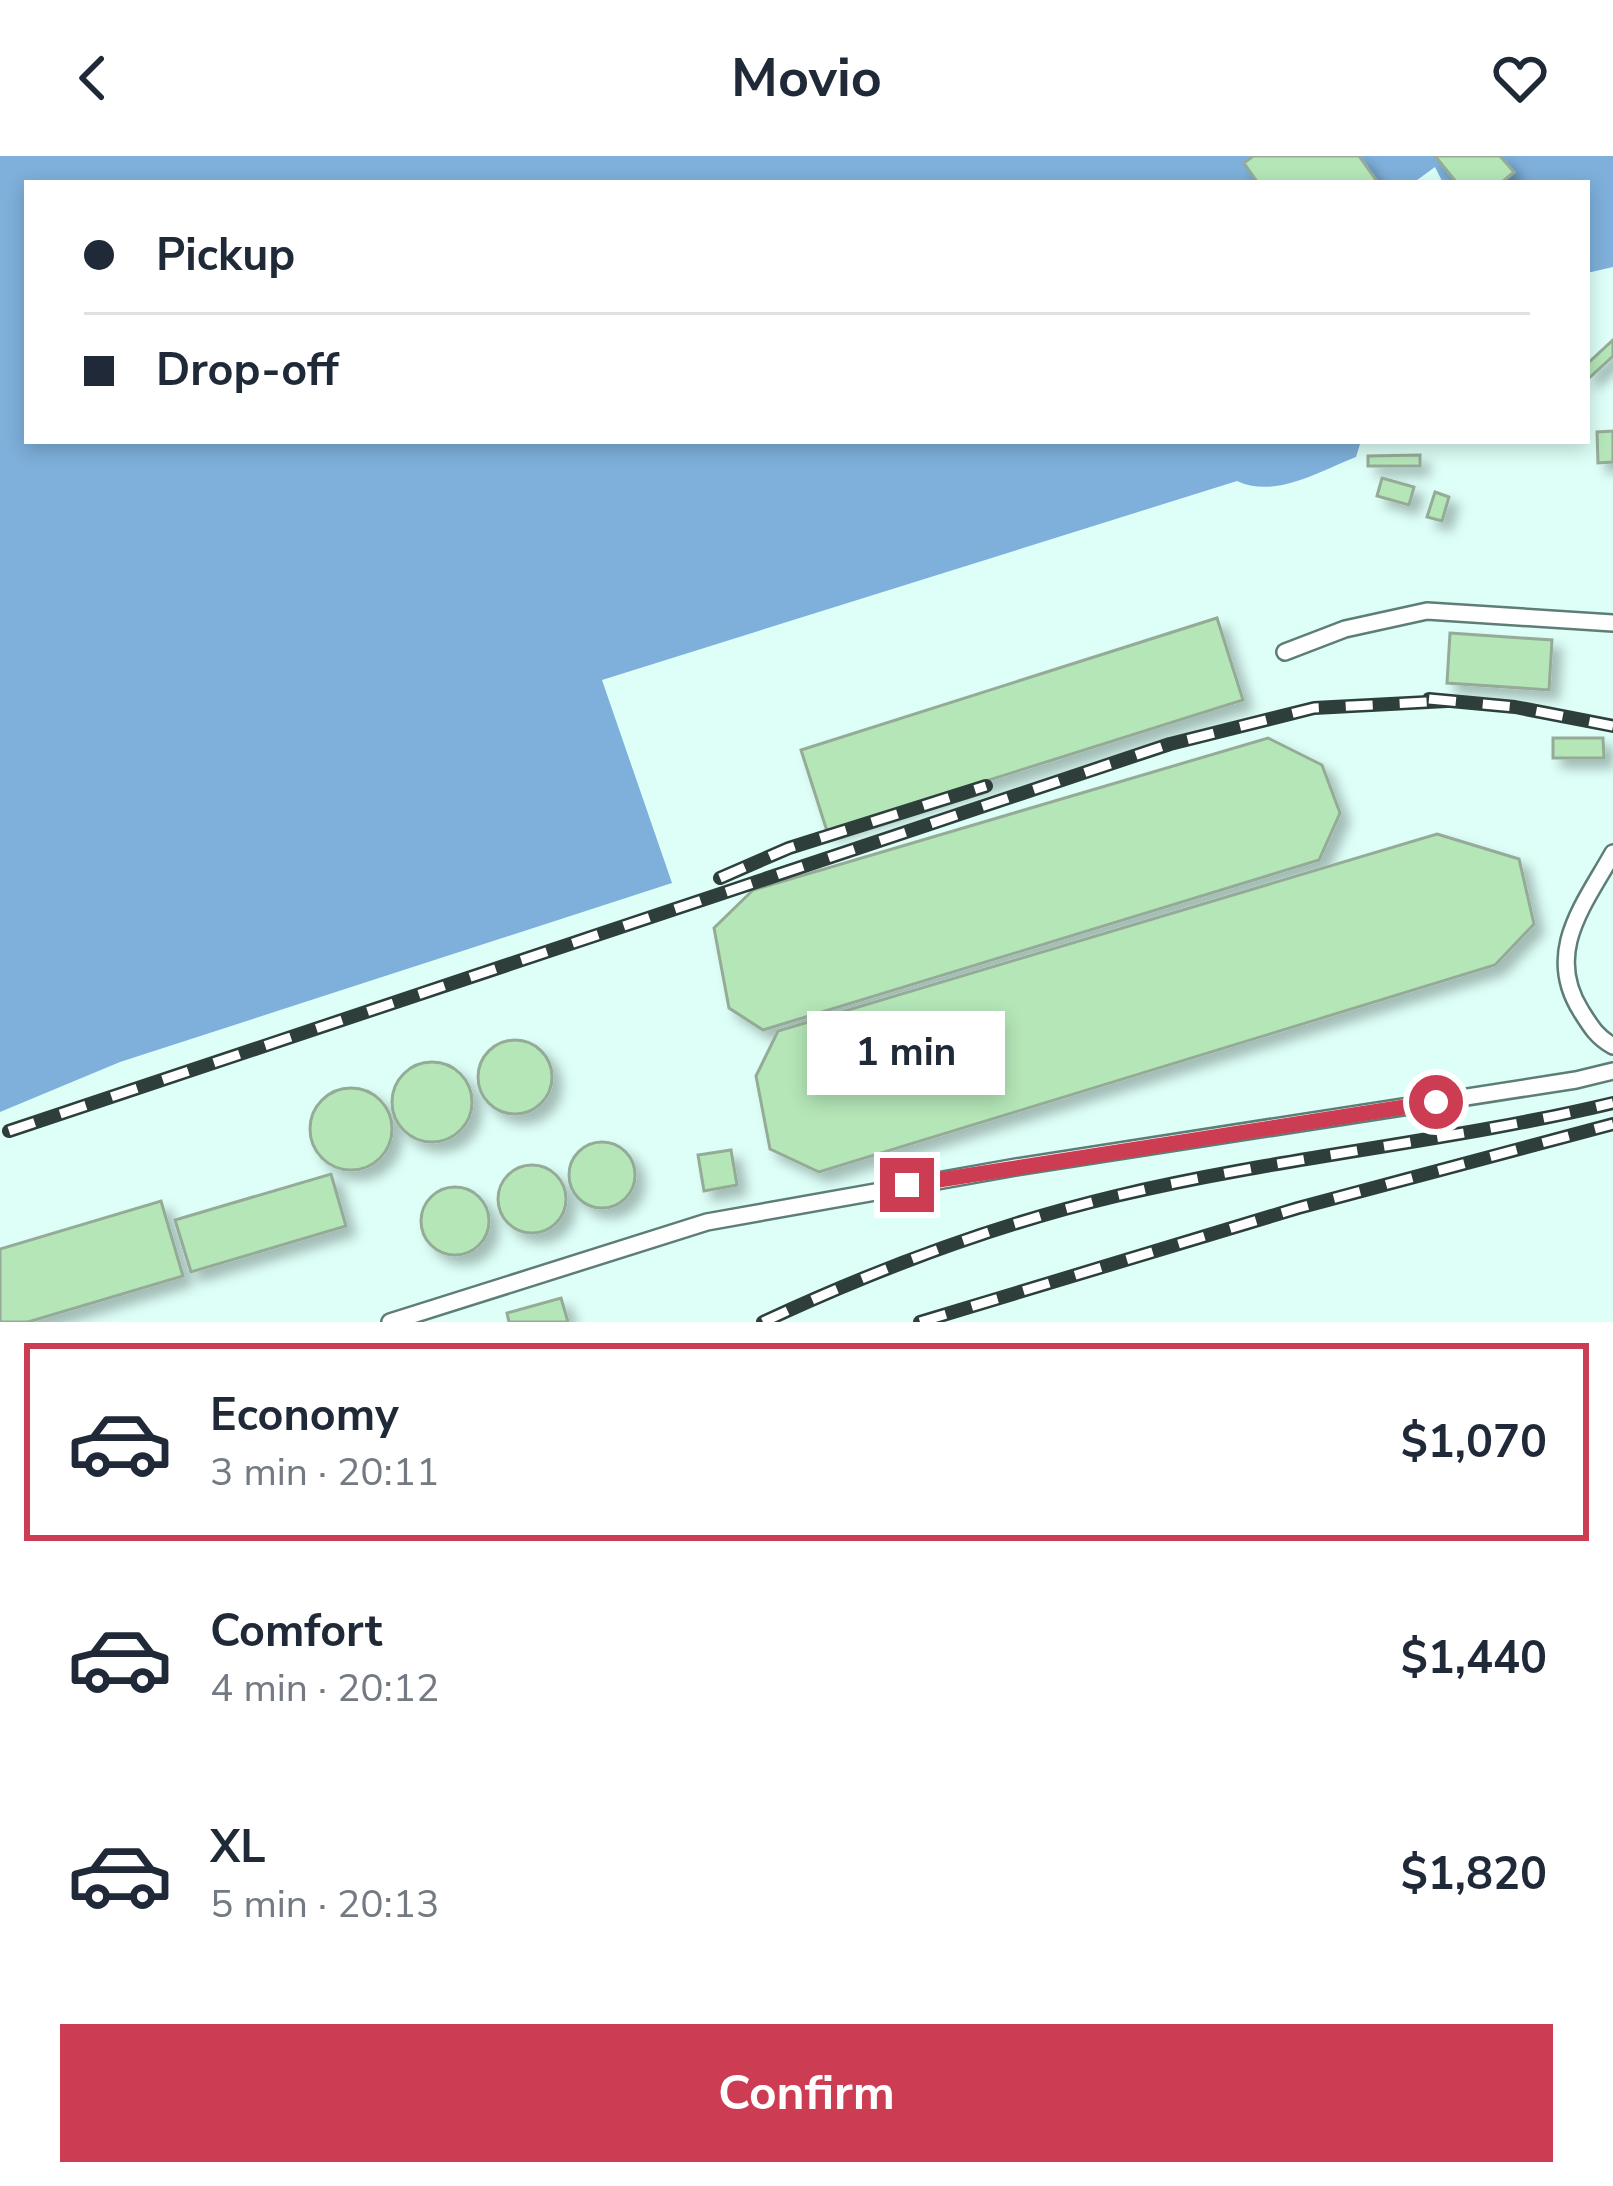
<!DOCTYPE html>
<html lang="en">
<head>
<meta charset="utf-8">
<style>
  :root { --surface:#fff; --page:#f2f2f3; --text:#1f2937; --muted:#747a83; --line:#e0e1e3; --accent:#cc3c52 }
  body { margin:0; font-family:"Nunito Sans",sans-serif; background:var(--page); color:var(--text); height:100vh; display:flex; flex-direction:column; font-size:45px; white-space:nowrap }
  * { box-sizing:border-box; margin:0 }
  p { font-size:39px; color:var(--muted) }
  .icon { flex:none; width:66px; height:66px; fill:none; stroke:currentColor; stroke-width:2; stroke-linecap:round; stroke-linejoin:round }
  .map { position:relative; height:1166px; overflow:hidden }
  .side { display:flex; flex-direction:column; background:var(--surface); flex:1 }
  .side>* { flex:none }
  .guide { position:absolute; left:24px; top:24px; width:1566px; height:264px; border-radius:0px; box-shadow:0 6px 18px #0003; display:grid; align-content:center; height:264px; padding:0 60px; background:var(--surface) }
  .end { position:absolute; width:54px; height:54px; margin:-27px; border:15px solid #cc3c52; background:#fff; box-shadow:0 0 0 6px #fff }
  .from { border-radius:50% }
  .bubble { position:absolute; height:84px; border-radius:0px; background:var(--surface); box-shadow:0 6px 18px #0003; font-size:39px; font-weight:700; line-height:84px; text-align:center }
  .guide b { display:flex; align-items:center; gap:42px; height:114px; font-size:45px }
  .guide b+b { border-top:3px solid var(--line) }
  .guide i { width:30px; height:30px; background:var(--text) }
  ul { padding:21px 0 0; list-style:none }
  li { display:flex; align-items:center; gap:36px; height:198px; margin:0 24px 18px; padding:0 36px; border:6px solid transparent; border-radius:0px }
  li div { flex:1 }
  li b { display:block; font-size:45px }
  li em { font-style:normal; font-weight:700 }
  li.selected { border-color:var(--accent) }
  li>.icon { width:108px; height:108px; stroke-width:1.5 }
  .cta { display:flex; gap:24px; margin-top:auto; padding:24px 60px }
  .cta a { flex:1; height:138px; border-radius:0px; background:var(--accent); color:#fff; font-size:48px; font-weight:700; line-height:138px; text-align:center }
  header { display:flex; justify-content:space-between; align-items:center; height:156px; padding:0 60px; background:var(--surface); font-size:54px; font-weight:700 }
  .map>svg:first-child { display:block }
  .water { fill:#7eb0db }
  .building { fill:#b4e6b8; stroke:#95ab97; stroke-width:3; filter:url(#shadow) }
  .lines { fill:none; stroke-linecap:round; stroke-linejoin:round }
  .lane-casing { stroke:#5e7d76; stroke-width:20 }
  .lane { stroke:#fff; stroke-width:15 }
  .rail-casing { stroke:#2e3f3b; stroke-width:14 }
  .rail { stroke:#fff; stroke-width:9; stroke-dasharray:27; stroke-linecap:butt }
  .route { stroke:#cc3c52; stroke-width:15 }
</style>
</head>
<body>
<header><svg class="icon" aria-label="back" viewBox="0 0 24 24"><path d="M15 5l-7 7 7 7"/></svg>Movio<svg class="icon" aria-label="heart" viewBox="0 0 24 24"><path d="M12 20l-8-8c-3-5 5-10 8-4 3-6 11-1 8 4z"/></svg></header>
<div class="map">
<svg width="1613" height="1166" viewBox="0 0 1613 1166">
  <defs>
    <filter id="shadow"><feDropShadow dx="9" dy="9" stdDeviation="6" flood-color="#0004"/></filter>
  </defs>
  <rect width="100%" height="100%" fill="#ddfff7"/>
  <path class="water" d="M0,0H1613V111L1587,117V27H1443L1435,11L1413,27H27V285H1361L1356,301C1320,315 1275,343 1237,325L602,524L672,727L120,906L0,956Z"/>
  <path class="building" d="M1253,0H1359L1376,24L1372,27H1258L1244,7Z
    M1435,0H1500L1514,16L1501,27H1457Z
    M1613,184V200L1588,223L1587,208Z
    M1613,275V306L1598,307L1597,276Z
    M1420,299V310H1368V300Z
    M1382,322L1414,331L1409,349L1377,340Z
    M1435,336L1449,341L1442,365L1427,361Z
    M1217,462L1243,544L827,675L801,594Z
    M1450,477L1552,484L1549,534L1447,527Z
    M1268,582L1322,609L1340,657L1319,704L763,874L729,852L714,772L753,734Z
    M1553,582H1603L1604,602H1553Z
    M1437,678L1519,703L1534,768L1495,809L819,1016L770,993L756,920L778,875Z
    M478 921a37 37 0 1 1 74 0a37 37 0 1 1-74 0Z
    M392 946a40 40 0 1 1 80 0a40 40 0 1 1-80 0Z
    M310 973a41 41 0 1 1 82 0a41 41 0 1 1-82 0Z
    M569 1019a33 33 0 1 1 66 0a33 33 0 1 1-66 0Z
    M731,994L737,1029L704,1035L698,999Z
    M498 1043a34 34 0 1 1 68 0a34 34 0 1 1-68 0Z
    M331,1018L346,1070L191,1116L175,1064Z
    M421 1065a34 34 0 1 1 68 0a34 34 0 1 1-68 0Z
    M161,1045L183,1120L28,1166H0V1093Z
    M561,1142L568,1166H509L507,1157Z"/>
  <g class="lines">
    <g class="lane-casing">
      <path id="lane" d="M1285,496L1345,473L1427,455L1613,467
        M1613,697C1584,749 1544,796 1581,855C1591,871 1597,881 1613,890
        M390,1166L707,1066L1016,1011L1576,924L1613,915"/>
    </g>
    <use href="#lane" class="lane"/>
    <g class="rail-casing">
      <path id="rail" d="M1429,543L1515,551L1613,570
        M720,722L789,692L986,630
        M9,975L1170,588L1314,552L1447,545
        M763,1166C877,1113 994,1069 1116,1040C1280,1001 1449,986 1613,947
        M920,1166L1298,1052L1613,968"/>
    </g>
    <use href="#rail" class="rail"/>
  </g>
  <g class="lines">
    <path class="route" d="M907,1029L1436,946"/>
  </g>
</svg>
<i class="end from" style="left:1436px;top:946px"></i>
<i class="end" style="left:907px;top:1029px"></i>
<div class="bubble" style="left:807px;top:855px;width:198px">1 min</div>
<div class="guide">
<b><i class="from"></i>Pickup</b>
<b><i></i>Drop-off</b>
</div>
</div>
<section class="side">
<ul>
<li class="selected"><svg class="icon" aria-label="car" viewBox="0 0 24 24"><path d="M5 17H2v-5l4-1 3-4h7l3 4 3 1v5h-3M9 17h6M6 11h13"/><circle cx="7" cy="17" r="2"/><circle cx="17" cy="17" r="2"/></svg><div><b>Economy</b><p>3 min · 20:11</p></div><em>$1,070</em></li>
<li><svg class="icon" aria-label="car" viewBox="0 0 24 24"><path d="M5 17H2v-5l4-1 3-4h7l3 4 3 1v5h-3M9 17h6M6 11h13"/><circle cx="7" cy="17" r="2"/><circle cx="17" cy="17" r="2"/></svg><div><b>Comfort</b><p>4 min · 20:12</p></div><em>$1,440</em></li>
<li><svg class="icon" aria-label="car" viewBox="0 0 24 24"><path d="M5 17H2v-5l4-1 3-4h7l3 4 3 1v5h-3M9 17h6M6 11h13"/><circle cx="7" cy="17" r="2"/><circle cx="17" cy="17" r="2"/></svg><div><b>XL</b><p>5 min · 20:13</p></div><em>$1,820</em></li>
</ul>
<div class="cta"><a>Confirm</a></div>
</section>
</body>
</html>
